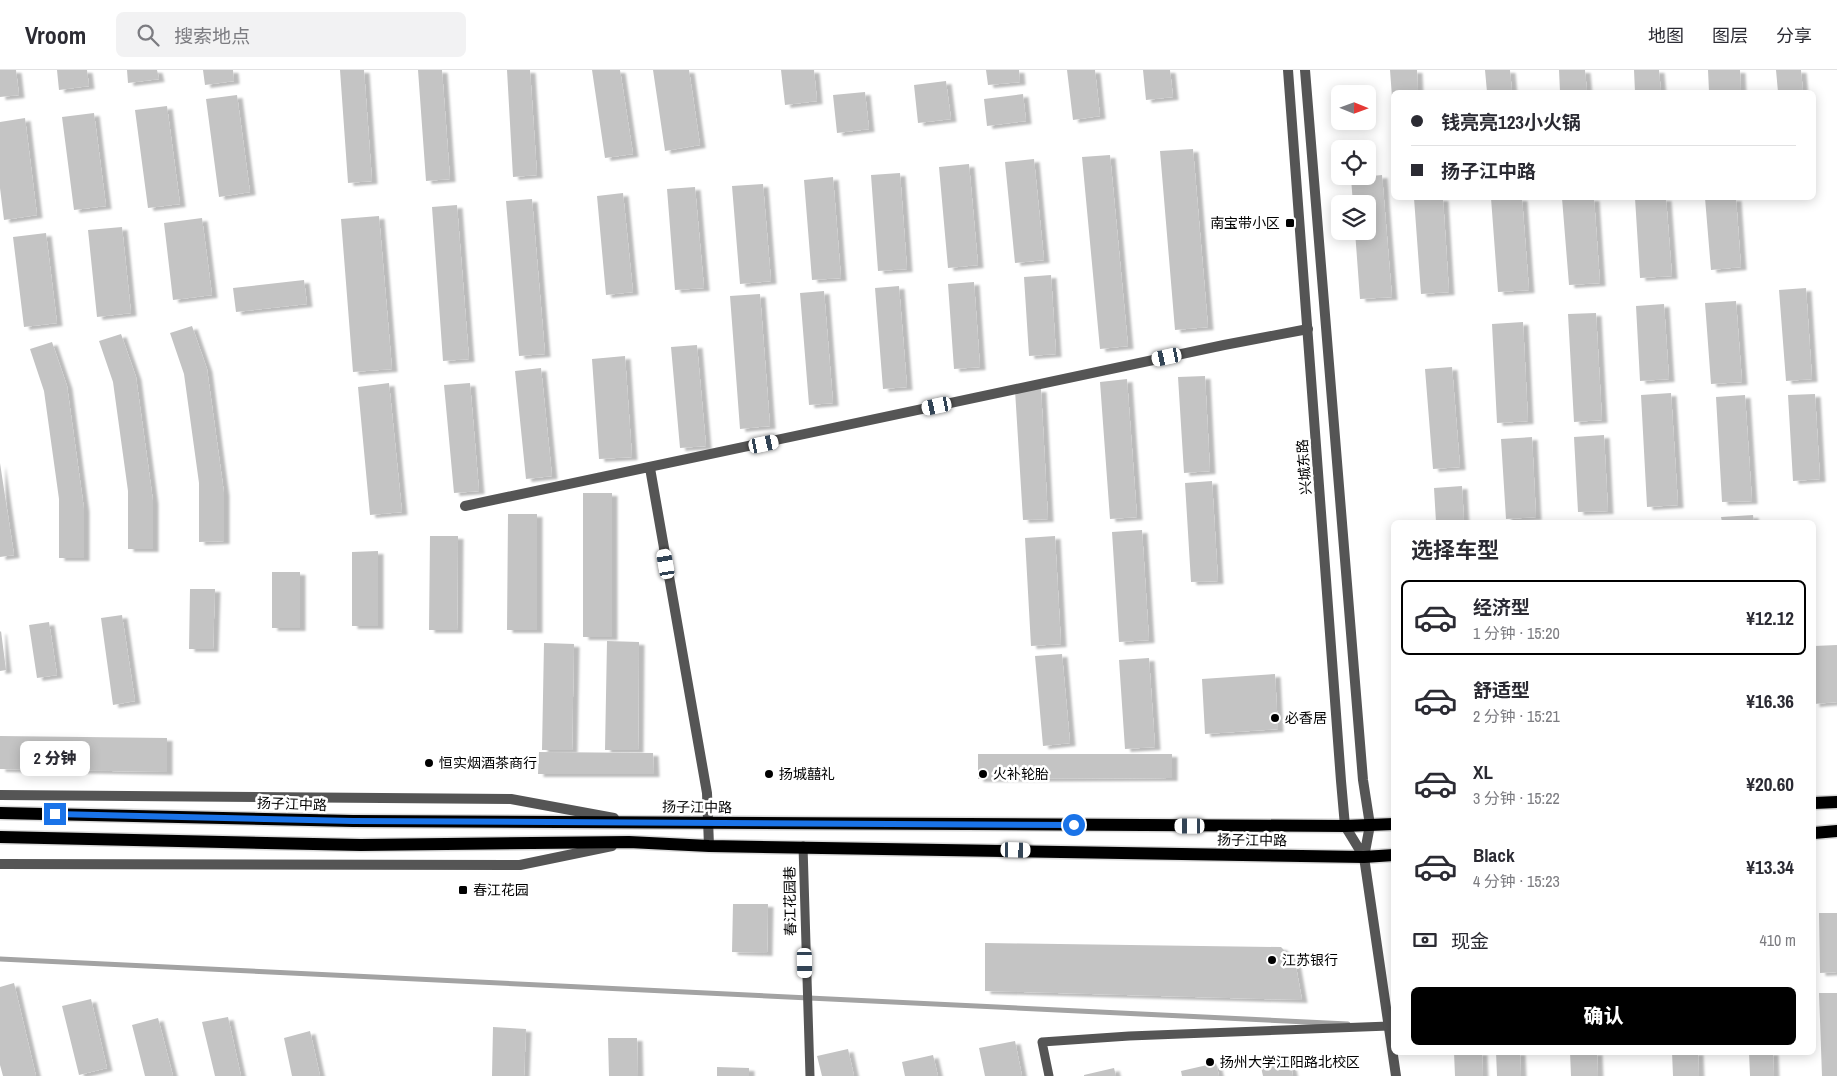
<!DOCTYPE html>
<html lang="zh">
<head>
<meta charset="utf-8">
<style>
  :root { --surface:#fff; --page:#f2f2f3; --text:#2b2b33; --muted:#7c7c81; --line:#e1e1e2; --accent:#000 }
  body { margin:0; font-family:"Archivo Narrow","Noto Sans SC",sans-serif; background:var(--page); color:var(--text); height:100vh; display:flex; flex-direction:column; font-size:19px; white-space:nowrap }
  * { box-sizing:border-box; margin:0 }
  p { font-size:16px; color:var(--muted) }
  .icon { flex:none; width:28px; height:28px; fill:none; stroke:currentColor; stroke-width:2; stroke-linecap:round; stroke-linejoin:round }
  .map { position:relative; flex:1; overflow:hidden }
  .side { position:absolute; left:1391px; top:450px; width:425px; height:535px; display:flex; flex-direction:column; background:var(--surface); border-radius:8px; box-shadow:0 2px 12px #0003 }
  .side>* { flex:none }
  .banner { position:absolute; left:1391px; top:20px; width:425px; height:110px; border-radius:8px; box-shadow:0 2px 12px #0003; display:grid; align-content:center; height:110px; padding:0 20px; background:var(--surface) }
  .needle { width:32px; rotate:91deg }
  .controls { position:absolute; left:1331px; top:15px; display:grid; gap:10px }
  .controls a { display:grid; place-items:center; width:45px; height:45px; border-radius:8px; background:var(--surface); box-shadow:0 2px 12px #0003; font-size:25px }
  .end { position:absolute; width:22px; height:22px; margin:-11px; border:6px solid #1a73e8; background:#fff; box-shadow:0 0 0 2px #fff }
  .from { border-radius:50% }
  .bubble { position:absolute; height:35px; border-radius:8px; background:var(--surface); box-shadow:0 2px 12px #0003; font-size:16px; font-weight:800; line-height:35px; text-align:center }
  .car { position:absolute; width:15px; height:30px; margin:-15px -8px; border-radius:6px; box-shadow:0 0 4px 1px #0007; background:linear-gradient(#fff 24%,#345 0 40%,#fff 0 76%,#345 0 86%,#fff 0) }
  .banner b { display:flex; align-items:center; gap:18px; height:48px; font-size:19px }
  .banner b+b { border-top:1px solid var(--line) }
  .banner i { width:12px; height:12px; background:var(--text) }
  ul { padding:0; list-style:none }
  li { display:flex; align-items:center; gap:15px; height:75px; margin:0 10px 8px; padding:0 10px; border:2px solid transparent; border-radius:8px }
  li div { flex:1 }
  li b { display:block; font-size:19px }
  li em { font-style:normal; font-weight:800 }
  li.active { border-color:var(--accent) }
  li>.icon { width:45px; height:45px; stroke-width:1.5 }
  h2 { padding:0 20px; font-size:22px; line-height:60px }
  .pay { display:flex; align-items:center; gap:12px; height:55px; padding:0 20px; font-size:19px }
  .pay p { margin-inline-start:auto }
  .action { display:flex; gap:10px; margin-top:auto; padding:10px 20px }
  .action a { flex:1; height:58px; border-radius:8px; background:var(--accent); color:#fff; font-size:20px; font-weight:800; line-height:58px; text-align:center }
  header { display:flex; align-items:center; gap:30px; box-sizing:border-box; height:70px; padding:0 25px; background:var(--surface); border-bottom:1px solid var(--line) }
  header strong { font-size:24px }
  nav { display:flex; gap:28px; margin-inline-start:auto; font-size:18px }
  .search { width:350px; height:45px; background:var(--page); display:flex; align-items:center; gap:12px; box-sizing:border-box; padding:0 18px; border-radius:8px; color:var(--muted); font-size:19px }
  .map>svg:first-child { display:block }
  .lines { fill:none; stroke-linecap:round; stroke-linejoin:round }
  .stream { stroke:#a3a3a3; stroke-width:5 }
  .building { fill:#c4c4c4; filter:url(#shadow) }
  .primary-casing { stroke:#dbdbdb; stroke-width:15 }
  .service { stroke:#555; stroke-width:9 }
  .minor { stroke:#555; stroke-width:10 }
  .tertiary { stroke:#555; stroke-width:10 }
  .primary { stroke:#000; stroke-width:12 }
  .route { stroke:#1a73e8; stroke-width:6 }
  .poi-dot { fill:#000; stroke:#fff; stroke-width:2 }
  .labels { text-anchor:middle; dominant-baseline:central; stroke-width:5; stroke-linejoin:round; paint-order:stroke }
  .poi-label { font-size:14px; fill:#000; stroke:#fff; text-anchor:start }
  .street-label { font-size:14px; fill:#000; stroke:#fff }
</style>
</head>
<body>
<header>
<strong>Vroom</strong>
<div class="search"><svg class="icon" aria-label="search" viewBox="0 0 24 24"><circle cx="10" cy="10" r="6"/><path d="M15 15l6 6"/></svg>搜索地点</div>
<nav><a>地图</a><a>图层</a><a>分享</a></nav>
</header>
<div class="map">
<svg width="1837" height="1006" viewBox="0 0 1837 1006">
  <defs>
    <filter id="shadow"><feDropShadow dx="5.5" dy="3" stdDeviation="1" flood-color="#0004"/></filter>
  </defs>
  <rect width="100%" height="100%" fill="#fff"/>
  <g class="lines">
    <path class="stream" d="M0,889L1348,954"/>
  </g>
  <path class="building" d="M0,0H16L19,25L0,27Z
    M57,0H87L89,16L59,20Z
    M127,0H157L159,9L128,13Z
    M203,0H233L234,11L205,15Z
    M340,0H364L372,111L348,113Z
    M418,0H442L450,109L426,111Z
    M507,0H530L537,105L513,107Z
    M592,0H620L633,84L605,88Z
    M653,0H689L700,75L665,81Z
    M781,0H814L817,31L785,35Z
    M986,0H1019L1020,12L988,15Z
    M1067,0H1095L1100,46L1073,50Z
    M1143,0H1170L1173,27L1146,30Z
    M1390,0H1417L1418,22H1394L1392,27Z
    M1485,0H1510L1512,22H1487Z
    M1559,0H1585L1587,22H1560Z
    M1634,0H1659L1661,22H1635Z
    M1708,0H1740L1741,22H1709Z
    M1776,0H1801L1803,22H1778Z
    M946,11L951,49L918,53L914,15Z
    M865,22L869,59L837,63L833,25Z
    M1023,24L1026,51L987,56L984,29Z
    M237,25L250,122L219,127L206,29Z
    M167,36L180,134L148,138L135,40Z
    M94,43L106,136L74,140L62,47Z
    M25,48L37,145L4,150L0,118V52Z
    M1193,79L1208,257L1175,260L1160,81Z
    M1110,85L1128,276L1100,279L1082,87Z
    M1034,89L1044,190L1015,193L1005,92Z
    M969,94L978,195L948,198L939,97Z
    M900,103L907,199L878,201L871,105Z
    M1382,105L1392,227L1360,229L1355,161H1368V134H1353L1351,108Z
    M833,107L841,208L812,210L804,110Z
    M763,114L771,211L740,214L732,116Z
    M695,117L704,218L675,220L667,119Z
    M623,123L633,222L606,225L597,126Z
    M1414,128H1443L1449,222L1421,224Z
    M1491,128H1522L1529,220L1498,222Z
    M1562,128H1594L1600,213L1569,215Z
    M1635,128H1666L1672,206L1640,208Z
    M1705,128H1736L1741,197L1711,200Z
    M532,129L545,284L519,286L506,131Z
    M457,135L469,289L443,291L432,137Z
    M379,146L392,299L353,302L341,149Z
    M202,148L212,225L173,230L164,153Z
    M122,157L131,243L97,247L88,160Z
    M46,163L57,253L24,257L13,167Z
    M1051,205L1056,284L1029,286L1024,207Z
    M304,210L307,234L236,242L233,218Z
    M974,212L980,297L954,299L948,214Z
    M899,216L907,317L883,319L875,218Z
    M1806,218L1812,309L1786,311L1779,220Z
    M824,221L833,333L809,335L800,223Z
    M760,224L770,356L740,359L730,226Z
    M1736,231L1742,312L1711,314L1705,233Z
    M1664,234L1669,309L1640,311L1636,236Z
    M1596,243L1602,350L1574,352L1568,244Z
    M1523,252L1528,351L1497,353L1492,254Z
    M192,256L207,299L224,423V471L199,472V413L184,304L170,263Z
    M121,264L136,307L153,431V479H128V421L113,312L99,271Z
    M52,272L67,316L84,439V488H59V429L44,321L30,279Z
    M697,275L706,376L680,378L671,277Z
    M625,286L632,387L599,389L592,289Z
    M1452,297L1460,397L1433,399L1425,299Z
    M541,298L552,406L526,409L515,301Z
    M1205,306L1210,401L1184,403L1178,307Z
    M1127,309L1137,447L1110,449L1100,312Z
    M389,313L402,442L370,445L358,317Z
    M470,313L479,421L454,423L444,315Z
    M1041,319L1048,449L1023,450L1015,320Z
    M1671,323L1678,435L1647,437L1641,325Z
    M1815,324L1820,409L1793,411L1788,325Z
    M1745,325L1752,431L1722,432L1716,327Z
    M1604,365L1608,441L1578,442L1574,367Z
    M1532,367L1536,447L1506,449L1501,369Z
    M0,393L14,485L0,487Z
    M1212,411L1218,511L1191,512L1185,413Z
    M1462,416L1464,452H1436L1434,418Z
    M583,423H612V567H583Z
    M508,444H537V560H507Z
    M1753,445L1754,452H1722L1721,447Z
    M1142,460L1149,570L1119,572L1112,462Z
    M430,466H458L457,560H429Z
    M1055,466L1061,574L1031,576L1025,468Z
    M378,481V556H352V482Z
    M272,502H300V558H272Z
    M190,519H215L213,579H189Z
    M122,545L135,631L113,635L101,548Z
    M49,552L57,605L37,608L29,555Z
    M1,561L6,600L0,601V562Z
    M607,571L639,572L638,680H605Z
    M544,573L574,574L572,680H542Z
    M1837,575V632L1814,634V576Z
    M1062,584L1070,673L1043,676L1035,586Z
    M1149,588L1155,677L1125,679L1119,590Z
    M1275,604L1278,659L1205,664L1202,609Z
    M0,666L167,668V702L0,699Z
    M539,682L653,683L654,704H538Z
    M978,684H1172V708L978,709Z
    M733,834H768L767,883L732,882Z
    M1819,843H1837V902L1820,903Z
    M985,873L1281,877L1295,891L1302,930L985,921Z
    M14,913L36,1006H3L0,995V917Z
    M1819,923H1837V1006H1822Z
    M91,929L107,998L79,1005L62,936Z
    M228,947L241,1006H215L202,952Z
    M158,948L173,1006H145L132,955Z
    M493,957L526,959L524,1006H492Z
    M310,961L320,1006H292L284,968Z
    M608,968H637L638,1006H609Z
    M1015,971L1022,1006H985L979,978Z
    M848,979L854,1006H822L817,986Z
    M1454,982H1482L1483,1006H1455Z
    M1496,982H1520L1521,1006H1497Z
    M1570,982H1597L1598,1006H1571Z
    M1672,982H1698L1699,1006H1673Z
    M1749,982H1773L1774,1006H1750Z
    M933,985L938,1006H905L902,992Z
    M1289,987L1293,1006H1263L1260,993Z
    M1216,993L1219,1006H1182L1181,1001Z
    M717,997L749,998V1006H717Z
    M1114,998L1116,1006H1084V1005Z"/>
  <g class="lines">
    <g class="primary-casing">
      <path id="primary" d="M1814,733L1837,732
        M0,743L353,751L1345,756L1394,754
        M1814,763L1837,761
        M0,767L361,775L629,772L709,776L1364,787L1394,785"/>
    </g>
    <path class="service" d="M803,776L810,1006
      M1049,1006L1042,972L1129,966L1389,956"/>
    <path class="minor" d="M650,398L707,723L709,776
      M465,436L1224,275L1308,259"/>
    <path class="tertiary" d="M1288,0L1341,711L1345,756L1364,787
      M1305,0L1363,710L1370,755L1364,787L1396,1006
      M0,725L511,729L614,748
      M0,794L520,795L612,776"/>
    <use href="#primary" class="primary"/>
  </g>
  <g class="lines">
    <path class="route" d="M55,744L353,751L1074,755"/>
  </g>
  <g class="poi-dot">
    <rect x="1285" y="148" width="10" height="10" rx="2.5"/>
    <circle cx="1275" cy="648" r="5"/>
    <circle cx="429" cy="693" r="5"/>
    <circle cx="769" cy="704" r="5"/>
    <circle cx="983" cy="704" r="5"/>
    <rect x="458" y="815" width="10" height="10" rx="2.5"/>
    <circle cx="1272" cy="890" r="5"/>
    <circle cx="1210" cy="992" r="5"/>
  </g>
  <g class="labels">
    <g class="poi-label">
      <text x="1280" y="153" text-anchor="end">南宝带小区</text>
      <text x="1285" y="648">必香居</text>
      <text x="439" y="693">恒实烟酒茶商行</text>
      <text x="779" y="704">扬城囍礼</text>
      <text x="993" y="704">火补轮胎</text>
      <text x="473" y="820">春江花园</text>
      <text x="1282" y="890">江苏银行</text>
      <text x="1220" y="992">扬州大学江阳路北校区</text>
    </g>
    <g class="street-label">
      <text transform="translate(1304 397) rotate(-94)">兴城东路</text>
      <text transform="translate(292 734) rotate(2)">扬子江中路</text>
      <text transform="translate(697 737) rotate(1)">扬子江中路</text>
      <text transform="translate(1252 770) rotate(1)">扬子江中路</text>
      <text transform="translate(790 831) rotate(-91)">春江花园巷</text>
    </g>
  </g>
</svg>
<div class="controls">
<a><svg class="needle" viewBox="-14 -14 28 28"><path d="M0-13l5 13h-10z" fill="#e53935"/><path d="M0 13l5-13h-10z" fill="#7c7c81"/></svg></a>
<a><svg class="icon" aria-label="locate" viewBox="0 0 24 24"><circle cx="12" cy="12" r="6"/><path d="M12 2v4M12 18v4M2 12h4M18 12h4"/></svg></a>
<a><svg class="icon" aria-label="layers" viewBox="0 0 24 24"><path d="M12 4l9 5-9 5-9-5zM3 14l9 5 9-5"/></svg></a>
</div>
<i class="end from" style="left:1074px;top:755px"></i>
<i class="end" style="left:55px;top:744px"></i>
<div class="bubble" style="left:20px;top:671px;width:70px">2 分钟</div>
<i class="car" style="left:1167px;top:287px;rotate:258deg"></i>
<i class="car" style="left:937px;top:336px;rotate:258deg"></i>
<i class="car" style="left:764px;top:374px;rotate:78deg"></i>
<i class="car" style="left:666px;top:494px;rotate:350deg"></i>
<i class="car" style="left:1190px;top:756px;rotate:270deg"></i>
<i class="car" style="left:1016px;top:780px;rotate:91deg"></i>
<i class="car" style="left:805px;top:893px;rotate:179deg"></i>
<div class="banner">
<b><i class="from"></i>钱亮亮123小火锅</b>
<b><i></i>扬子江中路</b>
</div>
<section class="side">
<h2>选择车型</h2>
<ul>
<li class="active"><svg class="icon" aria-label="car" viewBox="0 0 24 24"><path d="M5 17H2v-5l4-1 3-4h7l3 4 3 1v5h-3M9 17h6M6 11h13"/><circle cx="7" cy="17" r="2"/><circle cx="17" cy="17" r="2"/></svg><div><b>经济型</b><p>1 分钟 · 15:20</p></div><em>¥12.12</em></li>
<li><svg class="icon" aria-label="car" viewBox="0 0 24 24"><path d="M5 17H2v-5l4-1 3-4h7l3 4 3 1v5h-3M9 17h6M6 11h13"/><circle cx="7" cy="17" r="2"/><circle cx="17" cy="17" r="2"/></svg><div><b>舒适型</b><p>2 分钟 · 15:21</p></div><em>¥16.36</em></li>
<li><svg class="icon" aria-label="car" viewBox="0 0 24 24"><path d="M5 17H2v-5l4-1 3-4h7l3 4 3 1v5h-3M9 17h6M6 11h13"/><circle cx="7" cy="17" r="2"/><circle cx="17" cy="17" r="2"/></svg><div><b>XL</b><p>3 分钟 · 15:22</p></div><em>¥20.60</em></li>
<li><svg class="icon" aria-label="car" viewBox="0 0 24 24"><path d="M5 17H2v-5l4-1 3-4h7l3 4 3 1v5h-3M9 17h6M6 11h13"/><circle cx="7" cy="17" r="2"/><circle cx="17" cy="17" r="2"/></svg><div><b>Black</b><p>4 分钟 · 15:23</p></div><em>¥13.34</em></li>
</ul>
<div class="pay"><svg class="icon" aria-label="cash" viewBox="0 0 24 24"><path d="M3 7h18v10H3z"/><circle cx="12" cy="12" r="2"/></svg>现金<p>410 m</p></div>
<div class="action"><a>确认</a></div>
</section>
</div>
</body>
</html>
